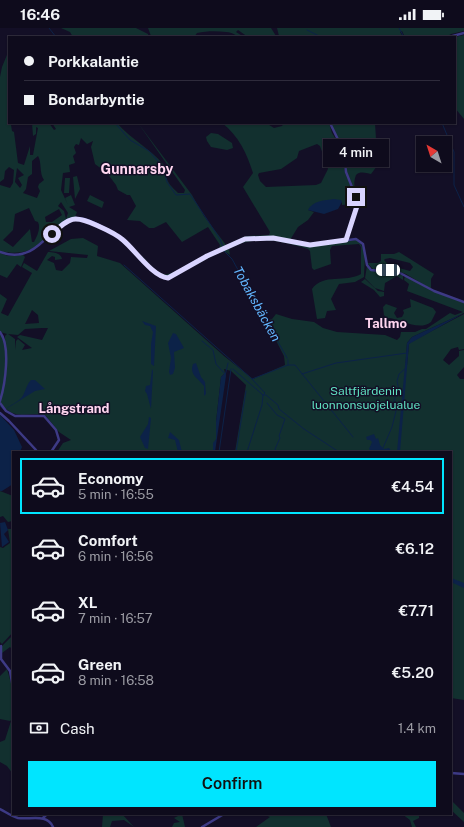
<!DOCTYPE html>
<html lang="en">
<head>
<meta charset="utf-8">
<style>
  :root { --surface:#0e0b1c; --page:#1c1929; --text:#f1f3f6; --muted:#9b9ba3; --line:#2e2b3b; --accent:#00e5ff }
  body { margin:0; font-family:"Public Sans",sans-serif; background:var(--page); color:var(--text); height:100vh; display:flex; flex-direction:column; font-size:15px; white-space:nowrap }
  * { box-sizing:border-box; margin:0 }
  p { font-size:13px; color:var(--muted) }
  .icon { flex:none; width:22px; height:22px; fill:none; stroke:currentColor; stroke-width:2; stroke-linecap:round; stroke-linejoin:round }
  .map { position:relative; flex:1; overflow:hidden }
  .details { position:absolute; left:12px; top:423px; width:440px; height:364px; display:flex; flex-direction:column; background:var(--surface); border-radius:0px; box-shadow:0 1px 3px #0004,0 0 0 1px var(--line) }
  .details>* { flex:none }
  .guide { position:absolute; left:8px; top:8px; width:448px; height:88px; border-radius:0px; box-shadow:0 1px 3px #0004,0 0 0 1px var(--line); display:grid; align-content:center; height:88px; padding:0 16px; background:var(--surface) }
  .needle { width:26px; rotate:321deg }
  .fabs { position:absolute; left:416px; top:108px; display:grid; gap:8px }
  .fabs a { display:grid; place-items:center; width:36px; height:36px; border-radius:0px; background:var(--surface); box-shadow:0 1px 3px #0004,0 0 0 1px var(--line); font-size:20px }
  .end { position:absolute; width:18px; height:18px; margin:-9px; border:5px solid #d9d4ff; background:#111; box-shadow:0 0 0 2px #111 }
  .from { border-radius:50% }
  .bubble { position:absolute; height:28px; border-radius:0px; background:var(--surface); box-shadow:0 1px 3px #0004,0 0 0 1px var(--line); font-size:13px; font-weight:600; line-height:28px; text-align:center }
  .car { position:absolute; width:12px; height:24px; margin:-12px -6px; border-radius:5px; box-shadow:0 0 3px 1px #0007; background:linear-gradient(#fff 24%,#345 0 40%,#fff 0 76%,#345 0 86%,#fff 0) }
  .guide b { display:flex; align-items:center; gap:14px; height:38px; font-size:15px }
  .guide b+b { border-top:1px solid var(--line) }
  .guide i { width:10px; height:10px; background:var(--text) }
  ul { padding:7px 0 0; list-style:none }
  li { display:flex; align-items:center; gap:12px; height:56px; margin:0 8px 6px; padding:0 8px; border:2px solid transparent; border-radius:0px }
  li div { flex:1 }
  li b { display:block; font-size:15px }
  li em { font-style:normal; font-weight:600 }
  li.selected { border-color:var(--accent) }
  li>.icon { width:36px; height:36px; stroke-width:1.5 }
  .pay { display:flex; align-items:center; gap:10px; height:44px; padding:0 16px; font-size:15px }
  .pay p { margin-inline-start:auto }
  .button { display:flex; gap:8px; margin-top:auto; padding:8px 16px }
  .button a { flex:1; height:46px; border-radius:0px; background:var(--accent); color:#111; font-size:16px; font-weight:600; line-height:46px; text-align:center }
  .status { display:flex; justify-content:space-between; align-items:center; height:28px; padding:0 20px; background:var(--surface); direction:ltr }
  .status svg { height:11px; fill:currentColor }
  .map>svg:first-child { display:block }
  .green { fill:#12302f; fill-rule:evenodd }
  .water { fill:#0c2248 }
  .lines { fill:none; stroke-linecap:round; stroke-linejoin:round }
  .stream { stroke:#0c2248; stroke-width:1 }
  .minor { stroke:#3d3a85; stroke-width:2.5 }
  .route { stroke:#d9d4ff; stroke-width:5 }
  .labels { text-anchor:middle; dominant-baseline:central; stroke-width:3; stroke-linejoin:round; paint-order:stroke }
  .park-label { font-size:12px; fill:#5fe0c0; stroke:#130f26 }
  .water-label { font-size:13px; font-style:italic; fill:#62b6ff; stroke:#130f26 }
  .neighbourhood-label { font-size:13px; font-weight:bold; fill:#ffd6f0; stroke:#130f26 }
  .quarter-label { font-size:14px; font-weight:bold; fill:#ffd6f0; stroke:#130f26 }
</style>
</head>
<body>
<div class="status"><b>16:46</b><svg viewBox="0 0 49 12"><path d="M0 12V9h3v3zM5 12V6h3v6zM10 12V3h3v9zM15 12V0h3v12zM26 1h20v11H26zM47 4h2v5h-2z"/></svg></div>
<div class="map">
<svg width="464" height="799" viewBox="0 0 464 799">
  <rect width="100%" height="100%" fill="#130f26"/>
  <path class="green" d="M61,0H136L148,6L149,9H110L106,7L73,9L70,4Z
    M148,0H271L276,8H279L277,0H464V3L451,6L446,9H405L402,3L400,4L403,9H248L238,2L236,4L244,9C236,9 233,4 226,4C217,3 206,3 197,5L194,9L151,8Z
    M464,7V91L455,80V9Z
    M9,22L8,79L9,95L11,97L12,103L14,104L18,135L24,137L30,118V127H33L38,100L36,99V106L33,108L32,95H49L54,102L56,101L52,95H117C131,111 149,120 163,136C166,140 165,143 166,147C167,155 173,160 178,165H184L185,162L138,95L192,167L204,188L226,217L246,208L269,207L270,204L243,159L253,145C247,126 239,108 222,95H266L274,100L282,98L284,95C293,98 317,95 329,95L332,105L342,121L345,145L354,165L356,176L342,177V174L308,182L314,184L308,192L298,199L290,212L271,209L245,210L199,231L173,247L167,249L159,245L139,226C147,231 153,242 163,246C170,250 208,225 219,221L220,217L208,199L182,214L166,194L154,200H149L140,193L127,192L136,178L130,167H127L118,162L116,157L107,145L95,136L91,119L93,113L87,116L81,110L79,117L76,116L74,119L76,125L73,128L75,135L69,137L70,144L63,145L61,162L68,177L65,170L71,167L75,177L69,179L77,184L75,189C66,191 62,195 57,200C38,219 28,229 0,223V157L10,160L13,155L14,142L9,139L5,143L4,151L0,154V49L2,39ZM317,116L320,118L328,141L321,155L316,157L266,159L260,153L258,147L259,145L281,141L297,130L299,123ZM38,128C42,134 39,145 44,152L39,156L38,159L40,163L37,170L23,165L26,161L28,149L32,146V133ZM17,140L24,147L18,150L22,157L20,160L15,154ZM61,174L68,185L66,191L64,183L58,178ZM29,180L35,193L38,194C41,201 37,208 34,214H32L30,201L13,219L3,212L13,202L15,186ZM59,181L62,187L52,194H46L45,189Z
    M331,95H375L376,111L388,128L387,131L377,138L371,146C366,145 360,143 356,147C352,158 355,166 366,170L358,177L356,165L347,144L344,124Z
    M211,105L218,106L232,115L233,120L227,122L211,119L207,113L206,109Z
    M77,148L80,161L75,171L73,149Z
    M65,150H70L69,165H64Z
    M90,167L104,174L102,180L87,173Z
    M83,210L98,218L97,228L120,235L224,328L253,351L285,337L284,328L266,293L272,291L276,286L292,291L314,294L323,300L337,304L385,307L397,312L400,309L401,304H415L422,301H426L450,285L455,287L463,284L407,263L409,256L404,252L405,248L432,263L464,275V285L412,309L407,315L405,344L407,337L409,316L411,314L464,286V321L459,322L458,319L451,321L443,332L449,337L459,328V323L464,322V339L457,347L460,351H464V672L451,670V424H235L246,357L231,343L224,341L225,345L221,349L216,394V412L213,424H57L63,415L71,412L59,404L46,388C27,382 15,395 0,374V305L5,312V308L7,306L0,304V266L7,271L1,285L8,288L32,245L22,239L24,235L37,243L48,224C53,224 61,225 62,231L55,232V229L52,228L47,232L54,235L56,242L62,243L70,235L71,229L87,230L88,227L49,223L71,211ZM32,282L38,287L39,295L25,296ZM42,300H48L42,312L20,307L17,309L32,320L22,322L25,317L18,311L16,313L15,322V311L8,306L18,307L25,301Z
    M250,211H273L309,218L357,212C368,221 364,237 364,249L355,254L339,256L331,271L336,282L327,283L325,290L317,291L312,261C323,245 346,255 361,246V219L359,216L332,218L330,222L331,236L314,242L312,240L310,223L308,221C282,213 254,206 229,221L230,227L224,223L218,225L175,248L208,229L234,216Z
    M399,224L434,246L431,251V261L406,246L396,243L399,240L410,243L413,239L410,235L390,230L385,231L384,232L393,242L373,241L367,235H378L381,233V226H394Z
    M0,225L8,228L23,227L25,229L21,239L17,236L7,250L0,247Z
    M367,238L369,241L403,247V252L397,248L385,255L384,263L375,260L365,250Z
    M365,251L378,263L384,264V268L380,269L374,262L361,254Z
    M410,271L433,280L436,284L431,294C418,304 401,290 387,290L384,287L383,279L386,276L397,280L394,285L397,290L402,289L404,285L403,282L411,279Z
    M0,463L13,468L12,493L8,494L3,488L0,489Z
    M8,501H13V604L2,616L0,614V519L3,520L10,515Z
    M13,607V622L10,619L2,625V618Z
    M7,641L13,662V691L10,693L0,691V648Z
    M13,692V746L7,738L0,734V714L5,712L11,693Z
    M451,772L464,785V794L451,782Z
    M103,786H122L134,799L124,792L112,793L110,799H102Z
    M182,786L185,799H172L174,795L180,794L174,790Z
    M263,786H326L331,799H256L270,789Z
    M402,786H419V790L413,793L416,799H412L410,792Z"/>
  <path class="water" d="M334,171L341,172L342,174L338,181L324,186L308,182C312,173 325,172 334,171Z
    M464,285L409,316L400,424H397L407,315L412,309Z
    M142,293L156,298L154,338L151,336V316L153,304L150,298L145,297Z
    M173,305L176,306L184,320L174,324L175,340L173,346L170,347L169,344L171,330L168,315Z
    M196,335L201,349L205,354L206,366L204,368V358C198,350 189,347 193,336Z
    M152,341L153,343L151,381L147,366L145,363L146,358L150,357Z
    M225,345L226,348L215,424H213V415L216,411V394L221,349Z
    M31,352H35L45,361L35,363L6,381C10,377 18,374 22,369C26,363 26,357 31,352Z
    M0,387L14,402L22,419L20,424H13V456L2,463H0Z
    M149,389L151,390L148,421L145,420L140,409L148,396Z
    M170,404L179,412L182,424H178L175,412L168,410Z
    M374,406L376,411L378,410L380,417L384,421L389,420L392,424H372L369,421L372,414L370,412H367L366,409Z
    M5,494L8,502L4,506L9,514L2,519L0,495Z
    M451,550L464,555V560L451,554Z"/>
  <g class="lines">
    <path class="stream" d="M49,0L56,9
      M399,0L404,9
      M307,2L321,9
      M115,95L130,112L149,123L163,139L167,154L176,167L190,166L220,211L223,219
      M442,95L454,124V157L464,179
      M224,223L232,231L287,330
      M124,237L252,351L288,337
      M202,313L213,322L216,336L225,346
      M288,332V337H295L353,409
      M233,341L263,367H266L278,377L279,381L304,401L339,424
      M302,346L336,335L407,325
      M225,348L228,335
      M267,375L277,387L285,391L279,408L280,410L275,421L276,424
      M0,378L4,382
      M383,420L392,399L396,383L394,372L399,363L397,353L399,346L406,340
      M219,424L231,341
      M236,424L246,363
      M247,424L262,377L263,367L265,365L252,351"/>
    <path class="minor" d="M449,9L464,5
      M330,95L344,124L346,144L356,169V181L346,212
      M0,224C41,239 52,189 77,190C90,190 117,206 126,215C138,225 151,248 168,250L207,228L245,211L273,210L310,217L356,211L363,216L367,237L371,242L400,245L434,263L464,274
      M0,304C11,318 5,357 0,373
      M0,375L6,383L15,388H44L56,402L59,412L51,424
      M0,385L9,393L36,422
      M1,618V631L10,643L13,660
      M451,745L464,746
      M0,781C6,784 11,788 18,790C30,792 47,785 53,799
      M43,790L47,786
      M202,799L224,786"/>
  </g>
  <g class="lines">
    <path class="route" d="M52,206C70,189 74,187 96,197C105,201 115,205 123,212C135,222 152,248 168,250L207,228L245,211L273,210L310,217L346,212L357,178L356,169"/>
  </g>
  <g class="labels">
    <g class="park-label">
      <text x="366" y="363">Saltfjärdenin<tspan x="366" dy="14">luonnonsuojelualue</tspan></text>
    </g>
    <g class="water-label">
      <text transform="translate(257 276) rotate(61)">Tobaksbäcken</text>
    </g>
    <g class="neighbourhood-label">
      <text x="386" y="295">Tallmo</text>
      <text x="74" y="380">Långstrand</text>
    </g>
    <g class="quarter-label">
      <text x="137" y="141">Gunnarsby</text>
    </g>
  </g>
</svg>
<div class="fabs">
<a><svg class="needle" viewBox="-14 -14 28 28"><path d="M0-13l5 13h-10z" fill="#e53935"/><path d="M0 13l5-13h-10z" fill="#9b9ba3"/></svg></a>
</div>
<i class="end from" style="left:52px;top:206px"></i>
<i class="end" style="left:356px;top:169px"></i>
<div class="bubble" style="left:323px;top:111px;width:66px">4 min</div>
<i class="car" style="left:388px;top:242px;rotate:271deg"></i>
<div class="guide">
<b><i class="from"></i>Porkkalantie</b>
<b><i></i>Bondarbyntie</b>
</div>
<section class="details">
<ul>
<li class="selected"><svg class="icon" aria-label="car" viewBox="0 0 24 24"><path d="M5 17H2v-5l4-1 3-4h7l3 4 3 1v5h-3M9 17h6M6 11h13"/><circle cx="7" cy="17" r="2"/><circle cx="17" cy="17" r="2"/></svg><div><b>Economy</b><p>5 min · 16:55</p></div><em>€4.54</em></li>
<li><svg class="icon" aria-label="car" viewBox="0 0 24 24"><path d="M5 17H2v-5l4-1 3-4h7l3 4 3 1v5h-3M9 17h6M6 11h13"/><circle cx="7" cy="17" r="2"/><circle cx="17" cy="17" r="2"/></svg><div><b>Comfort</b><p>6 min · 16:56</p></div><em>€6.12</em></li>
<li><svg class="icon" aria-label="car" viewBox="0 0 24 24"><path d="M5 17H2v-5l4-1 3-4h7l3 4 3 1v5h-3M9 17h6M6 11h13"/><circle cx="7" cy="17" r="2"/><circle cx="17" cy="17" r="2"/></svg><div><b>XL</b><p>7 min · 16:57</p></div><em>€7.71</em></li>
<li><svg class="icon" aria-label="car" viewBox="0 0 24 24"><path d="M5 17H2v-5l4-1 3-4h7l3 4 3 1v5h-3M9 17h6M6 11h13"/><circle cx="7" cy="17" r="2"/><circle cx="17" cy="17" r="2"/></svg><div><b>Green</b><p>8 min · 16:58</p></div><em>€5.20</em></li>
</ul>
<div class="pay"><svg class="icon" aria-label="cash" viewBox="0 0 24 24"><path d="M3 7h18v10H3z"/><circle cx="12" cy="12" r="2"/></svg>Cash<p>1.4 km</p></div>
<div class="button"><a>Confirm</a></div>
</section>
</div>
</body>
</html>
